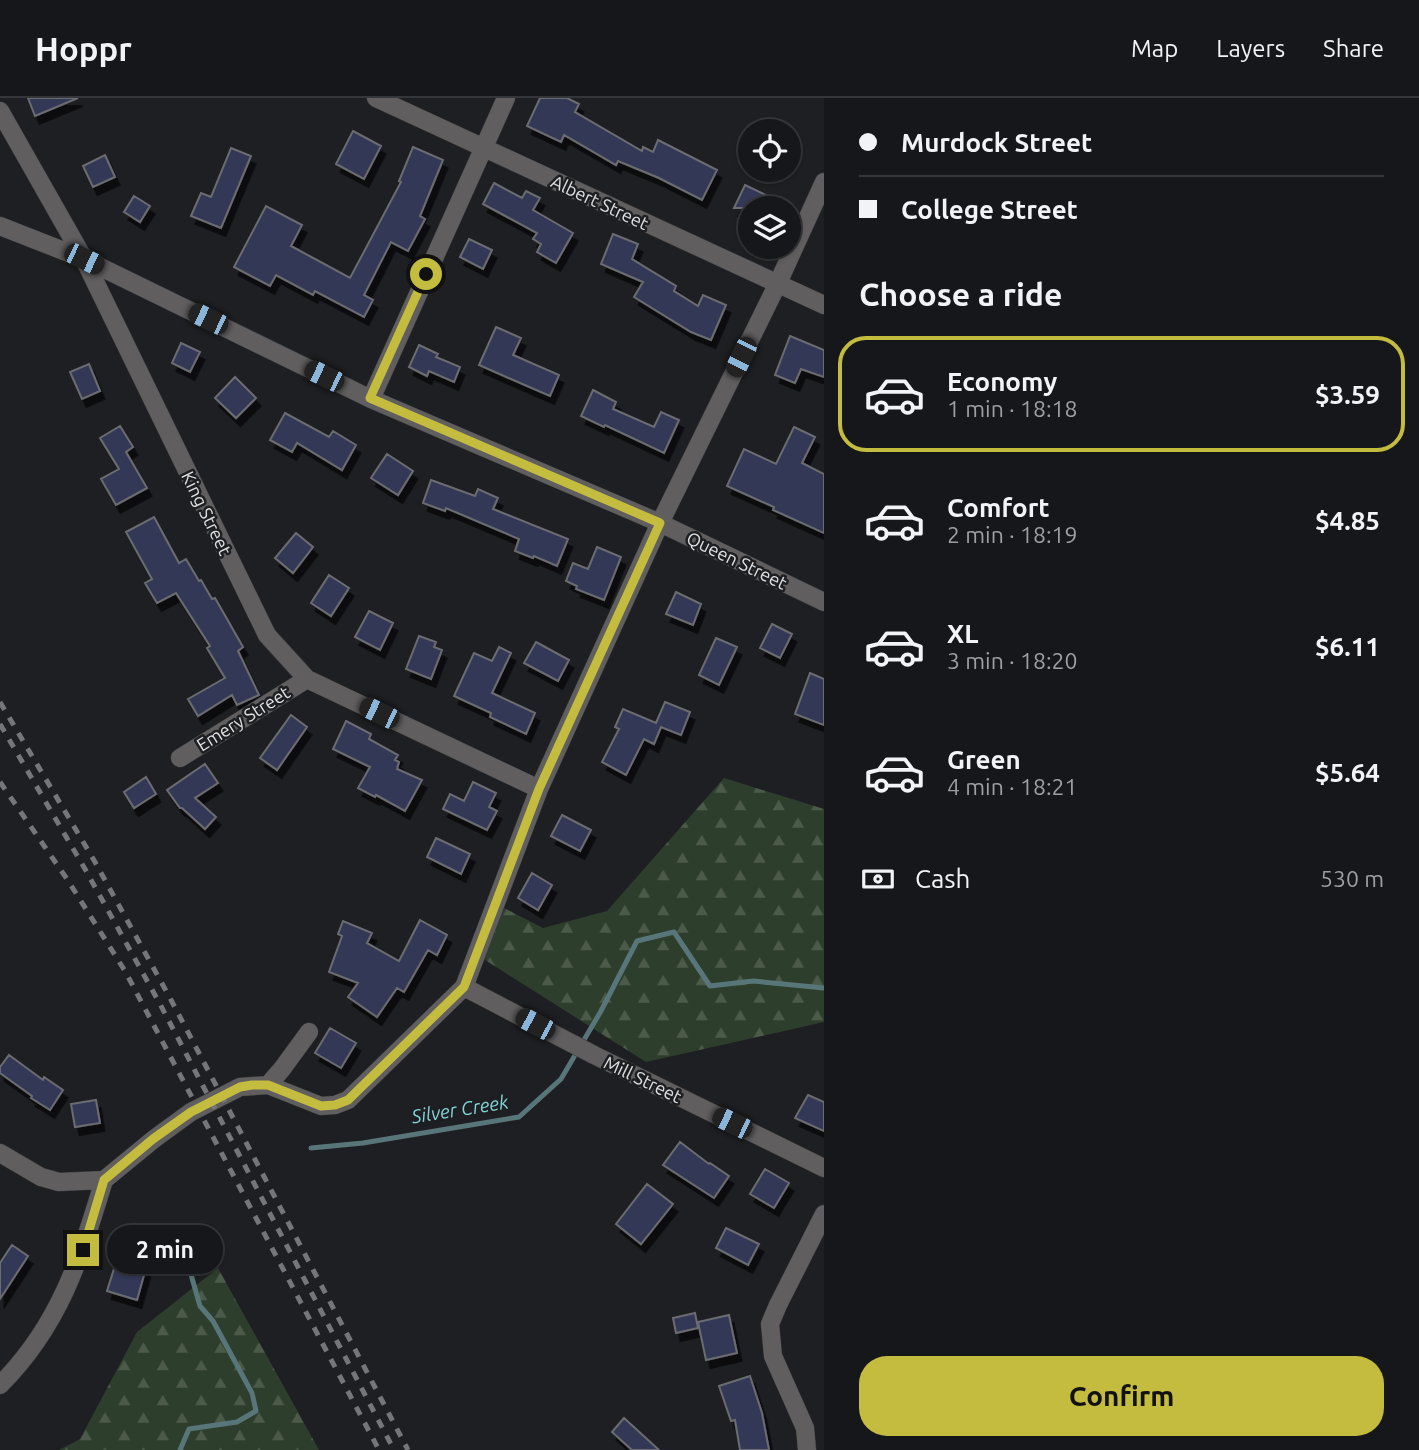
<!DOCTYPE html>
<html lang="en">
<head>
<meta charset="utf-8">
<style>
  :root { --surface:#16171a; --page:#232427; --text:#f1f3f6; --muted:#9e9fa2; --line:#353639; --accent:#c4bc3e }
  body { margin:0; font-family:Ubuntu,sans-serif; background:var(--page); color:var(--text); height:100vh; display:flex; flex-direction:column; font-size:26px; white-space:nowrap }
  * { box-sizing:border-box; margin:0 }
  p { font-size:23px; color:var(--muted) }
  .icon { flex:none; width:38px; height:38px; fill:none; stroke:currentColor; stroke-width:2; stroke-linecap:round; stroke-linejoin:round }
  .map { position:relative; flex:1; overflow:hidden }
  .details { display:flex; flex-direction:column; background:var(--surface); width:595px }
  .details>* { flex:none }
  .guide { display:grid; align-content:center; height:154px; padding:0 35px; background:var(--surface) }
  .buttons { position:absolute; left:738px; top:21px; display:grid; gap:14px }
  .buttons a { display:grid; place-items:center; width:63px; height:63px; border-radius:50%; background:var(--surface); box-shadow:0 2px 5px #0004,0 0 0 2px var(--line); font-size:35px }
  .end { position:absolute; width:32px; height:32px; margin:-16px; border:9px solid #c4bc3e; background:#111; box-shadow:0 0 0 4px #111 }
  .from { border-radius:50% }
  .bubble { position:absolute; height:49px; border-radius:24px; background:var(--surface); box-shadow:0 2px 5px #0004,0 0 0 2px var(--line); font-size:23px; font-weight:700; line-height:49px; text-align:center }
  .car { position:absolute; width:21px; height:42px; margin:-21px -10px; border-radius:9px; box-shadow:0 0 5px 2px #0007; background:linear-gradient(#222 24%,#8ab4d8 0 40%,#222 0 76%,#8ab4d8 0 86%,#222 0) }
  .guide b { display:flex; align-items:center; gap:24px; height:66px; font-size:26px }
  .guide b+b { border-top:2px solid var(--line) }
  .guide i { width:18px; height:18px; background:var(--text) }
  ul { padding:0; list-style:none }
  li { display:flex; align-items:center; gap:21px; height:116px; margin:0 14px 10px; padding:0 21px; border:4px solid transparent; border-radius:28px }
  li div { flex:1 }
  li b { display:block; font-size:26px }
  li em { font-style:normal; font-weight:700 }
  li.on { border-color:var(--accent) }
  li>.icon { width:63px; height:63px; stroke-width:1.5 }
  h2 { padding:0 35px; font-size:32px; line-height:84px }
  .pay { display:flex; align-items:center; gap:18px; height:77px; padding:0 35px; font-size:26px }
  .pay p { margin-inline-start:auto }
  .button { display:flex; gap:14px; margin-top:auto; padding:14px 35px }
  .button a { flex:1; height:80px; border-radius:28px; background:var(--accent); color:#111; font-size:28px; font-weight:700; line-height:80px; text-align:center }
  header { display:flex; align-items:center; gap:42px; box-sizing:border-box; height:98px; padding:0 35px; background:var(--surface); border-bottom:2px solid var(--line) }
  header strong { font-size:33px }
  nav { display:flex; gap:38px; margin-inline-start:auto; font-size:24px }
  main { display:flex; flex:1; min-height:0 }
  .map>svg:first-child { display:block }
  .forest { fill:url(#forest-firs) }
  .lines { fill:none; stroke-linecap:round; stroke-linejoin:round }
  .stream { stroke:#587679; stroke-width:5 }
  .building { fill:#333954; stroke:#6b6c71; stroke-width:2; filter:url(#shadow) }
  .minor-casing { stroke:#393a3d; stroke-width:19 }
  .minor { stroke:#605e5e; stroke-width:18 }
  .rail { stroke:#757679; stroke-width:5; stroke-dasharray:9 9; stroke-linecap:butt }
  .route { stroke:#c4bc3e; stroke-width:9 }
  .labels { text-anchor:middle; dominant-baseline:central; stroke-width:5; stroke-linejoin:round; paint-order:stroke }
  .street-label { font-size:18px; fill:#e0e0e3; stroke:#1e1f22 }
  .water-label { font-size:19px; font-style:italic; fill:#85d3d8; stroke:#1e1f22 }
</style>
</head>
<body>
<header>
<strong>Hoppr</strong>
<nav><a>Map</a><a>Layers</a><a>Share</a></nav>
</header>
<main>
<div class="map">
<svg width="824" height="1352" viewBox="0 0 824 1352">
  <defs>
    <pattern id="forest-firs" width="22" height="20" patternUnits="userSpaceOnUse" patternTransform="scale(1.75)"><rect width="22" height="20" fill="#2e3e2c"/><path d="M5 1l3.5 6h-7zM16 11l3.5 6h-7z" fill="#4c5a4a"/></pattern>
    <filter id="shadow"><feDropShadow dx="4.5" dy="8" stdDeviation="0" flood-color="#0009"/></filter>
  </defs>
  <rect width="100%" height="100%" fill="#1e1f22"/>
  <path class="forest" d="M724,680L824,711V924L646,964L485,862L488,842L502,809L543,830L607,813Z
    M218,1170L319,1352H59L80,1341L137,1234Z"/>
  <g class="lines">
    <path class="stream" d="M311,1050L363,1045L519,1019L561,981L601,913L637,843L674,834L710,888L753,883L824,890
      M180,1352L189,1331L237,1324L256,1313L252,1295L213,1223L200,1208L190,1173L192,1150L196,1131"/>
  </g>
  <path class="building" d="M28,0H78L35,18Z
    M540,0H567L579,6L575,14L642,53L643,49L653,54L658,42L717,72L702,102L659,80L618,63L616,67L564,37L561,44L527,28Z
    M353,33L381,48L364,81L336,66Z
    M413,49L443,62L420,118L425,121L408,153L391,144L364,197L373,202L364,219L315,193L313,197L276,177L270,188L234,169L266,108L302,127L291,148L350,180L401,84L399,83Z
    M231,50L251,58L221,130L191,118L201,95L211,99Z
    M105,57L115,79L93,89L83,68Z
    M494,85L522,100L526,93L540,100L533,112L573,135L556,165L537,154L541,146L533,141L537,135L483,106Z
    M745,87L793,110H734Z
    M134,98L150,108L140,124L124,114Z
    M613,136L638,146L632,161L676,188L674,193L698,208L703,197L726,207L711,242L691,234L634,199L643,184L601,166Z
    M469,141L492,152L483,171L460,159Z
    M496,229L521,240L513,257L559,277L550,298L479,267Z
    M790,238L824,252V279L801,271L795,285L775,277Z
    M181,245L200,254L190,274L172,265Z
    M419,247L438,256L436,259L460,269L454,284L429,273L427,278L409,269Z
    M89,266L100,293L82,301L70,274Z
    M235,279L256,300L236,320L215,300Z
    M593,292L616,304L613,311L654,329L661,314L679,322L664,355L605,327L604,329L581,318Z
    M285,315L329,339L333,333L356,347L342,372L297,345L292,354L270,342Z
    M120,328L133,349L126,354L147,390L116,407L101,381L119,371L100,340Z
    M794,329L815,339L802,365L824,376V435L773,412L774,409L727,388L744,351L776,366Z
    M387,356L413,373L398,397L371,380Z
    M431,382L475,398L478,391L498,400L493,411L568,441L557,468L534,458L533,460L515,453L519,441L446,410L445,413L423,405Z
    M154,419L179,465L186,461L199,483L201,482L212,501L215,500L243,549L238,553L259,597L237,607L232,597L198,618L188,601L225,580L207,550L210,548L176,495L157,505L145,485L152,481L126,434Z
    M296,435L313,449L293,475L275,460Z
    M597,449L621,459L604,502L576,491L577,488L566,483L573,465L588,471Z
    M329,477L349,490L331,518L311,505Z
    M676,494L701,506L693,527L666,516Z
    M369,513L393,525L380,552L355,539Z
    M772,526L792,536L780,560L760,550Z
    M419,538L436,544L434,549L442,552L431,581L406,571Z
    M716,540L737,549L719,587L699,577Z
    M536,544L569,562L558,583L524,565Z
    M499,549L511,555L492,595L535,615L526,636L490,619L491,615L454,598L474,555L492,563Z
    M810,575L824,581V627L795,616Z
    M665,604L690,614L681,637L661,629L654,646L644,641L626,677L602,664L619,631L615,629L623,611L656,625Z
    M291,617L307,629L277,672L260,660Z
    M346,623L371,636L369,641L398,657L395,662L399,664L397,671L422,682L405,713L376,697L375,699L358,690L370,669L333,651Z
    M205,666L218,685L195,700L216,719L205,731L182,710H180L167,692Z
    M146,679L156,696L134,710L124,694Z
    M473,684L496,695L489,709L497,713L487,732L443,711L450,696L464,703Z
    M562,717L591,732L580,753L551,738Z
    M436,740L470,756L461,776L427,759Z
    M532,775L552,787L538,812L518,800Z
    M420,822L447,837L437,857L428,852L404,894L397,890L377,919L348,899L358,885L329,874L342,838L338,836L343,823L372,835L367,845L399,863Z
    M330,930L356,945L341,970L315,955Z
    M9,957L43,982L44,979L63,992L50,1012L31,1000L32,998L0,975V969Z
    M808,997L824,1004V1033L795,1020Z
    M96,1002L100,1025L75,1029L71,1006Z
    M680,1044L709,1066L710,1065L729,1078L714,1100L663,1067Z
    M765,1071L789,1085L774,1110L750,1096Z
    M647,1086L673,1106L641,1146L616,1126Z
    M726,1130L759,1146L748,1167L716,1150Z
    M12,1147L28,1158L0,1201V1165Z
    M117,1161L146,1170L137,1202L107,1193Z
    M695,1215L698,1230L676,1235L673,1220Z
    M729,1217L737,1255L706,1262L698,1224Z
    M750,1278L762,1315L769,1352H740L735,1322L731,1323L719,1288Z
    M624,1320L659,1352H632L612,1334Z"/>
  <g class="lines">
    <g class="minor-casing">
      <path id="minor" d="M376,0L824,207
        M0,13L84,161L267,537L307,581L539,691
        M0,128L84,161L371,301L660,425L824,504
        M371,301L506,0
        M180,660L307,581
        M464,889L594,957L824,1070
        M268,987L282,971L309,934
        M0,1055L41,1079L59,1084L104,1082
        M104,1082L154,1041L191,1014L240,989L268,987L321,1008L335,1007L348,1002L464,889L539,691L660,425L778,185L824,84
        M0,1287C60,1227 80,1161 104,1082
        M807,1352L805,1330L773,1258L770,1226L778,1207L824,1116"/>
    </g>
    <use href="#minor" class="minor"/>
    <path class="rail" d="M0,604L95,764L170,900L408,1352
      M0,626L85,771L160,906L394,1352
      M0,684L67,781L125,873L379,1352"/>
  </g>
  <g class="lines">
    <path class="route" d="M83,1152L104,1082L153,1041L191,1014L240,989L252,987H268L321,1008L335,1007L348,1002L464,889L539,691L660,425L370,300L426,176"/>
  </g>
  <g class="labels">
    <g class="street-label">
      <text transform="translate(600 104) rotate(25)">Albert Street</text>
      <text transform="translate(207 415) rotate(64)">King Street</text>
      <text transform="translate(737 462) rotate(26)">Queen Street</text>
      <text transform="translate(243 620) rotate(-32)">Emery Street</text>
      <text transform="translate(643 981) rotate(26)">Mill Street</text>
    </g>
    <g class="water-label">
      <text transform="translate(460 1011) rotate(-9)">Silver Creek</text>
    </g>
  </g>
</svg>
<div class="buttons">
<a><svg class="icon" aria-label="locate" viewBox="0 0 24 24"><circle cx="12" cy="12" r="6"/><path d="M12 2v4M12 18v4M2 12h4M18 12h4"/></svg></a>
<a><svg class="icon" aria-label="layers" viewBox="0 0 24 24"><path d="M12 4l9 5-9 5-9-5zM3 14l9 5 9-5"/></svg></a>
</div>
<i class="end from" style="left:426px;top:176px"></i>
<i class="end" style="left:83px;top:1152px"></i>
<div class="bubble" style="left:107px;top:1127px;width:116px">2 min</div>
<i class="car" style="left:84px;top:161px;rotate:116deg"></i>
<i class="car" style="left:208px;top:221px;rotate:296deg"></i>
<i class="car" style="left:741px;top:259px;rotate:206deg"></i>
<i class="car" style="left:324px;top:278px;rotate:296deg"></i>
<i class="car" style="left:379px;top:615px;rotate:296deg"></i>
<i class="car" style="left:535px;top:926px;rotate:298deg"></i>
<i class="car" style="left:732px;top:1025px;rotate:296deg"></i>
</div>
<section class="details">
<div class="guide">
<b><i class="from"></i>Murdock Street</b>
<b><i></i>College Street</b>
</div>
<h2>Choose a ride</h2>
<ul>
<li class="on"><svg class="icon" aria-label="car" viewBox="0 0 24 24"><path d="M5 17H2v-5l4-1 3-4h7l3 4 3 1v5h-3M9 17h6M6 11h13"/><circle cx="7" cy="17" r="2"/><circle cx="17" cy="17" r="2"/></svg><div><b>Economy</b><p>1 min · 18:18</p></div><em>$3.59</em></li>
<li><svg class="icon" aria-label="car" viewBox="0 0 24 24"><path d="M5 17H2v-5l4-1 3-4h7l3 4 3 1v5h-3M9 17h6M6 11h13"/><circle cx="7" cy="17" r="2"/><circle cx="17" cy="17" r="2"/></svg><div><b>Comfort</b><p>2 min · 18:19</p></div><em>$4.85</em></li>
<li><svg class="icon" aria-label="car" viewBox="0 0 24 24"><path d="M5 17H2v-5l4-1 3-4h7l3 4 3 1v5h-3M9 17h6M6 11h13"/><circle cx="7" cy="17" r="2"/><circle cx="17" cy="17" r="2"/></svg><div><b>XL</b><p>3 min · 18:20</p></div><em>$6.11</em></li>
<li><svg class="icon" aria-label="car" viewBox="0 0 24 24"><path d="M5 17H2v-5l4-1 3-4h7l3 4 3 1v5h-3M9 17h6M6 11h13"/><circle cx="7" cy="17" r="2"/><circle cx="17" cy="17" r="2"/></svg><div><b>Green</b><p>4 min · 18:21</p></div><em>$5.64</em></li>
</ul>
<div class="pay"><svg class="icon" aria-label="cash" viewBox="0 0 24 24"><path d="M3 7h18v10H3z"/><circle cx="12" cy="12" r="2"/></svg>Cash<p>530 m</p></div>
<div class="button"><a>Confirm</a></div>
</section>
</main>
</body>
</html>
